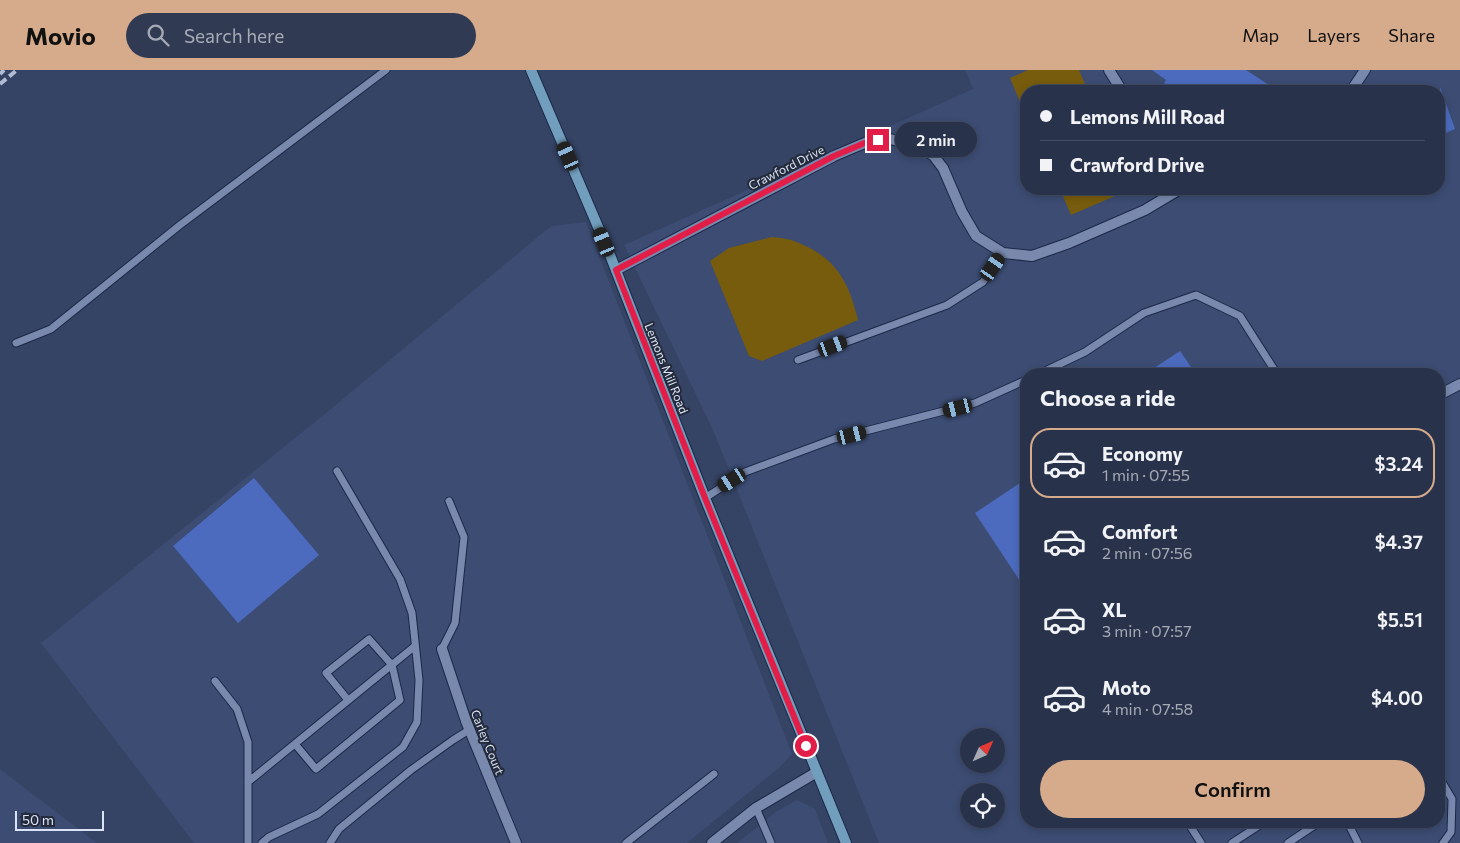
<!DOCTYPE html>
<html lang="en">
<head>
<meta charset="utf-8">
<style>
  :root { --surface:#28324b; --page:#303a52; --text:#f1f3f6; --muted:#a5aab5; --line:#444d63; --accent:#d6ab8b }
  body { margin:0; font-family:Commissioner,sans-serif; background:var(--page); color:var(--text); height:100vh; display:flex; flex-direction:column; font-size:19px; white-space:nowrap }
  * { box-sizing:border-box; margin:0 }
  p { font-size:16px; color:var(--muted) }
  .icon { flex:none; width:28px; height:28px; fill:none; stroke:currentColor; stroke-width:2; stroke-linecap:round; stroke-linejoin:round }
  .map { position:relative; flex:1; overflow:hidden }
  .details { position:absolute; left:1020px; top:298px; width:425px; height:460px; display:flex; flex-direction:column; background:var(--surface); border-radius:20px; box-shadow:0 2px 8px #0003,0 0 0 1px var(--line) }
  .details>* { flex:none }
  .hud { position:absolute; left:1020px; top:15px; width:425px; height:110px; border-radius:20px; box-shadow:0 2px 8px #0003,0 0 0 1px var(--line); display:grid; align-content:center; height:110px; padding:0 20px; background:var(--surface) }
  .needle { width:32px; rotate:45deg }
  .tools { position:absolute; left:960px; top:658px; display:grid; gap:10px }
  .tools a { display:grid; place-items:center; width:45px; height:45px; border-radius:50%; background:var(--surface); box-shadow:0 2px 8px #0003,0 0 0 1px var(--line); font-size:25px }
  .scale { position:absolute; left:15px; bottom:12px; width:89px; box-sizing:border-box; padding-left:5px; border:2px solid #dae3f8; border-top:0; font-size:14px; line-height:18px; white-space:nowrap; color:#dae3f8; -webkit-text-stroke:4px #232a39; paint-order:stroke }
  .end { position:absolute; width:22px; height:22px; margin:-11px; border:6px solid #e11d48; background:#fff; box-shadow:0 0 0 2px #fff }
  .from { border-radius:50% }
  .bubble { position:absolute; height:35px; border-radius:18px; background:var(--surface); box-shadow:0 2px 8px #0003,0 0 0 1px var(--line); font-size:16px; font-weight:600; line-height:35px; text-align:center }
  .car { position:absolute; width:15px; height:30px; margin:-15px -8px; border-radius:6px; box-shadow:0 0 4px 1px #0007; background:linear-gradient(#222 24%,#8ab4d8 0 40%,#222 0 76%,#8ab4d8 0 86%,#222 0) }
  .hud b { display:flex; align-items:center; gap:18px; height:48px; font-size:19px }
  .hud b+b { border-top:1px solid var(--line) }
  .hud i { width:12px; height:12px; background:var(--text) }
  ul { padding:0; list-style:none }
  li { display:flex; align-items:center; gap:15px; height:70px; margin:0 10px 8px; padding:0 10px; border:2px solid transparent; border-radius:20px }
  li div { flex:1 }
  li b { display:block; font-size:19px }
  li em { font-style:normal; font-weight:600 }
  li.current { border-color:var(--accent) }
  li>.icon { width:45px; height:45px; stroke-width:1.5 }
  h2 { padding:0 20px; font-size:22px; line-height:60px }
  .primary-button { display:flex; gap:10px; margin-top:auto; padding:10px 20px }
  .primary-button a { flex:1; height:58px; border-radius:30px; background:var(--accent); color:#111; font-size:20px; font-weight:600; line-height:58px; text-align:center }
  header { display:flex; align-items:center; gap:30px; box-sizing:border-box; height:70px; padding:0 25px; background:var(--accent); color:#111 }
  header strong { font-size:24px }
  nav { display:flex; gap:28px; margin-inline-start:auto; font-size:18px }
  .search { width:350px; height:45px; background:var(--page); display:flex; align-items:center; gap:12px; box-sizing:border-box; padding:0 18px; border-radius:28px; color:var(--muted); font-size:19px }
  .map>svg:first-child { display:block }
  .built { fill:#3c4c73; fill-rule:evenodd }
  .green { fill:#785c0d }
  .building { fill:#4c6bbe }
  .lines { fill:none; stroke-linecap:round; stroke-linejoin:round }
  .lane-casing { stroke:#1c2847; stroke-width:9 }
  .street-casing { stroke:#1c2847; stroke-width:12 }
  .secondary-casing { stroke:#1c2847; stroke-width:12 }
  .lane { stroke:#7989ae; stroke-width:7 }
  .street { stroke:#7989ae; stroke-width:10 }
  .secondary { stroke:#719ebc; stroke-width:10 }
  .rail { stroke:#b1bbd3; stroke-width:4; stroke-dasharray:8 4; stroke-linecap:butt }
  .route { stroke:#e11d48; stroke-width:6 }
  .labels { text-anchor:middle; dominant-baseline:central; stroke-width:4; stroke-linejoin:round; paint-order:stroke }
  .street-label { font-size:12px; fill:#dae3f8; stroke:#232a39 }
</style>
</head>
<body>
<header>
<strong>Movio</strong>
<div class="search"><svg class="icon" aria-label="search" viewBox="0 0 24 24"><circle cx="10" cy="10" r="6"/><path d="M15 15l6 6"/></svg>Search here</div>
<nav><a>Map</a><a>Layers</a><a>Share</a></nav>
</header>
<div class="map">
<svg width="1460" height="773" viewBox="0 0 1460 773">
  <rect width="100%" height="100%" fill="#354364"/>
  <path class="built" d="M965,0H1460V773H879L713,360L624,175L973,19ZM1026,21H1439V119H1026ZM1026,304H1439V751H1026ZM969,666H996V694H969ZM969,721H996V749H969Z
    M586,152L792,684L780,697L687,773H194L41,573L326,343L551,156Z
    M0,699L97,773H0Z
    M797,730L815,739L828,773H737L777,741Z"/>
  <path class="green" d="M1028,0H1079L1088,21H1026V46L1010,8Z
    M1060,119H1131L1071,145Z
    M772,167C781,168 791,169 799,173C836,188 849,212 858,250L762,291L749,286L710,191L729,178Z"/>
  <path class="building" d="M1152,0H1246L1278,21H1175L1164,13L1166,10Z
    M1440,17L1455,59L1441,65L1439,59Z
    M1180,281L1196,304H1145Z
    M254,408L319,485L238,553L173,476Z
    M1026,409V520L975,443Z"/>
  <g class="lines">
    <g class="lane-casing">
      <path id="lane" d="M16,273L51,259L180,155L386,0
        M798,290L947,235L983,212L1003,183
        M1039,304L1085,282L1144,243L1196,225L1240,246L1277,304
        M705,428L745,402L834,369L975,333L1026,310
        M442,579L455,553L464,467L449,431
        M215,611L237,639L248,672V773
        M295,674L316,699L400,630L392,595L369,569L326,603L348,630
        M1439,707L1452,729L1451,762L1443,773
        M248,712L415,576
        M756,738L771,773
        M1187,751L1201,773
        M1347,751L1358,773
        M262,773L269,767L318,744L403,677L417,652L419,610L412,543L400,509L337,401
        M330,773L339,759L411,700L453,670L469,660
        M626,773L714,704
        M1232,773L1266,751
        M1288,773L1321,751"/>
    </g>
    <g class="street-casing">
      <path id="street" d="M1109,0L1122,21
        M1351,21L1365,0
        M1226,119H1241
        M616,200L834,86L867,72L890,69L914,75L933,85L943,98L962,142L976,166L1003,183L1032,186L1069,173L1145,140L1180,119
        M1439,325L1460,314
        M442,579L466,651L516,773
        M712,773L756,738L817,702"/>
    </g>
    <g class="secondary-casing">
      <path id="secondary" d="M531,0L610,185L705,428L846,773"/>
    </g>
    <use href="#lane" class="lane"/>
    <use href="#street" class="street"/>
    <use href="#secondary" class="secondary"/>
    <path class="rail" d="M0,4L4,0
      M0,14L17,0"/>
  </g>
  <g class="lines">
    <path class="route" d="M806,676L705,428L616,200L834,86L867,72L878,70"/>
  </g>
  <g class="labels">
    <g class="street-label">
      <text transform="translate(786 97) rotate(-27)">Crawford Drive</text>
      <text transform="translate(667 298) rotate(68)">Lemons Mill Road</text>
      <text transform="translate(488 672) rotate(68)">Carley Court</text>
    </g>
  </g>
</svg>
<div class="tools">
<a><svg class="needle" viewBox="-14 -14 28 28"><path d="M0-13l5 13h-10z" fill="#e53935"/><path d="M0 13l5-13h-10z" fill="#a5aab5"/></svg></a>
<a><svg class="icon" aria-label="locate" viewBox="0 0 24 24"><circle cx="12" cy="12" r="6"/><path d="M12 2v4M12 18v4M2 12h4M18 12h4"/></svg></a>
</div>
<div class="scale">50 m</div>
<i class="end from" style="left:806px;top:676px"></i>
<i class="end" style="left:878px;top:70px"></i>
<div class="bubble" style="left:895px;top:52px;width:82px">2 min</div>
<i class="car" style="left:568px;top:86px;rotate:336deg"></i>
<i class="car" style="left:604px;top:172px;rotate:337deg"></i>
<i class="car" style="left:993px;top:197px;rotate:35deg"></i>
<i class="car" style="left:833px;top:276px;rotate:69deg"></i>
<i class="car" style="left:958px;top:338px;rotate:256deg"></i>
<i class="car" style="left:852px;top:365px;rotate:76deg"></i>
<i class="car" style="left:732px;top:410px;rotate:238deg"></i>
<div class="hud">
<b><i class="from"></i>Lemons Mill Road</b>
<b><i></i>Crawford Drive</b>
</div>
<section class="details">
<h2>Choose a ride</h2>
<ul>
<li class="current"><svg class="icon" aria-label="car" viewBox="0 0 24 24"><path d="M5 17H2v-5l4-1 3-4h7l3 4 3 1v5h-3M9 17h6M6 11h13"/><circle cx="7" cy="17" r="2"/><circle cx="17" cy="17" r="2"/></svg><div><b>Economy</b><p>1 min · 07:55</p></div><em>$3.24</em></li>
<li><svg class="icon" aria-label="car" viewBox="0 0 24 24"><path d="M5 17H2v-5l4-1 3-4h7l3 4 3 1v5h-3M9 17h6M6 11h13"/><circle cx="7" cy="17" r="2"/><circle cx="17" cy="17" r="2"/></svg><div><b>Comfort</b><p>2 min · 07:56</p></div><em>$4.37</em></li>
<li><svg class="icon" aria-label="car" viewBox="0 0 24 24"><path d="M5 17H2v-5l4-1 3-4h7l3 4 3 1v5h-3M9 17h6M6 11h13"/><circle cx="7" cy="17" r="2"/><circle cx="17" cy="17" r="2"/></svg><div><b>XL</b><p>3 min · 07:57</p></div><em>$5.51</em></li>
<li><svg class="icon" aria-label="car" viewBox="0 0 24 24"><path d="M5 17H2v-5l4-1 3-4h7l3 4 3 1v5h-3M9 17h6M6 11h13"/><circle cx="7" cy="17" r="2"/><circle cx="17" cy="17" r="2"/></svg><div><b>Moto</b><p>4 min · 07:58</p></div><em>$4.00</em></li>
</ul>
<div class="primary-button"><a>Confirm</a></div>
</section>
</div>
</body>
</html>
